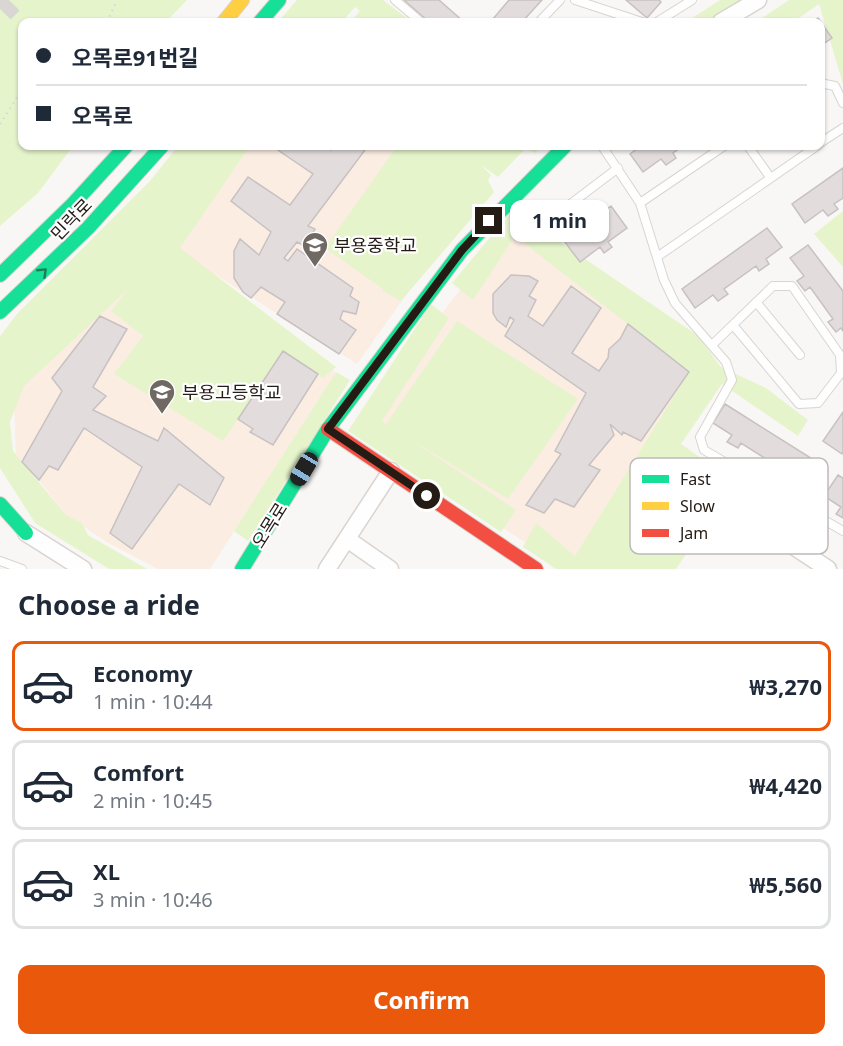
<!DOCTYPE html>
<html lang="en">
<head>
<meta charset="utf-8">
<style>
  :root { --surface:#fff; --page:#f2f2f3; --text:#1f2937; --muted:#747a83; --line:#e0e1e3; --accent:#ea580c }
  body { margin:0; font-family:"Noto Sans","Noto Sans KR",sans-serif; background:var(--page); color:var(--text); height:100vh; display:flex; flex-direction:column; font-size:22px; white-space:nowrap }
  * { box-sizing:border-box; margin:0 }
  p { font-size:20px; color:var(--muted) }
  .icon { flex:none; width:33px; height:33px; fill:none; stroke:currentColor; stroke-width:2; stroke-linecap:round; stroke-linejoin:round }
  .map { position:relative; height:569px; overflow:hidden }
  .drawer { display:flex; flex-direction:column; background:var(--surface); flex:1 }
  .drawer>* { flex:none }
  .hud { position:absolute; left:18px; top:18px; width:807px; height:132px; border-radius:12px; box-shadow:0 2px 4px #0004; display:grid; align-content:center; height:132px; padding:0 18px; background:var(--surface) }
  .end { position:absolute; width:27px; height:27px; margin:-14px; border:8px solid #241b15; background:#fff; box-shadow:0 0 0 3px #fff }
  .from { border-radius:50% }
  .bubble { position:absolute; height:42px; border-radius:12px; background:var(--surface); box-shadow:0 2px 4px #0004; font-size:20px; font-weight:700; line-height:42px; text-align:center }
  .car { position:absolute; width:18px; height:36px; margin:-18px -9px; border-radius:8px; box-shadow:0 0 4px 2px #0007; background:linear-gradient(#222 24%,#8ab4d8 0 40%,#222 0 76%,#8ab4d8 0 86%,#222 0) }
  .hud b { display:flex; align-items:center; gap:21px; height:57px; font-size:22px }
  .hud b+b { border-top:2px solid var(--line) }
  .hud i { width:15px; height:15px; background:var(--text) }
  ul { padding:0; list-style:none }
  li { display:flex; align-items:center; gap:18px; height:90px; margin:0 12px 9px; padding:0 6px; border:3px solid var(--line); border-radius:12px }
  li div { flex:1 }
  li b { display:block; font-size:22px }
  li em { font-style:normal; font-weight:700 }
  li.on { border-color:var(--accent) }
  li>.icon { width:54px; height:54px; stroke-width:1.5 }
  h2 { padding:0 18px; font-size:27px; line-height:72px }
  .cta { display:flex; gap:12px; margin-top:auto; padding:12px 18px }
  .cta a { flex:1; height:69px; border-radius:12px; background:var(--accent); color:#fff; font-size:24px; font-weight:700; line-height:69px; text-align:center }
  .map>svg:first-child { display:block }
  .built { fill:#fcede3 }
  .green { fill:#e6f4cc }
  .building { fill:#e3dcdc; stroke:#c7c1c2; stroke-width:1.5 }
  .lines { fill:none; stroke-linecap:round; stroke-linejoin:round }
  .highway-tunnel { stroke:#d9d6d3; stroke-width:30; stroke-dasharray:30 15; stroke-linecap:butt }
  .lane-casing { stroke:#d9d4cf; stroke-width:10 }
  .street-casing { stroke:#d9d4cf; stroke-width:19 }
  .fast-casing { stroke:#d9d4cf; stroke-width:16 }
  .slow-casing { stroke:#d9d4cf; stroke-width:16 }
  .jam-casing { stroke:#d9d4cf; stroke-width:16 }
  .path { stroke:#d8d7d6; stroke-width:2; stroke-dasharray:1.5 4.5; stroke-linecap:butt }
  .lane { stroke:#fefefe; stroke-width:8 }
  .street { stroke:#fefefe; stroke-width:16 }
  .fast { stroke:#16e098; stroke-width:14 }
  .slow { stroke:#ffcf43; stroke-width:14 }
  .jam { stroke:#f24e42; stroke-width:14 }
  .oneway { stroke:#1d7e56 }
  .route { stroke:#241b15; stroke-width:8 }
  .labels { text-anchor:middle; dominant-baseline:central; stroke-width:4.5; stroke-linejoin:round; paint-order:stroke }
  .street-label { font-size:18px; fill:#241b15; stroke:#fff }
  .poi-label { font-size:18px; fill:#241b15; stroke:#fff; text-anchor:start }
  .key { fill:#fff; stroke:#bdbbb9; stroke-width:1.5 }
  .key-label { font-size:16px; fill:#241b15 }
</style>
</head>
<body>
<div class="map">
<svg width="843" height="569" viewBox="0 0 843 569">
  <rect width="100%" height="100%" fill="#f9f7f5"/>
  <path class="built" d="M247,146H448L491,175L357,364L167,244Z
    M506,230L699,369L574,569H566L352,430Z
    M163,249L336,372L210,569H158L108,543L65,514L39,480L16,461L14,402L18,384Z"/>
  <path class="green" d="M0,0H187L166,22H22V146H73L38,193L0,226Z
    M297,0H383L412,22H350L360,11L355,7L342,22H278Z
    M720,0H746L713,22H686Z
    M789,0H843V84L819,4L793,22H756Z
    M178,146H250L180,248L336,367L323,378L283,351L223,441L114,374L143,336L111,311L127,290L24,386L10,422L13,451L66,515L82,523L88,535L147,569H109L35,523L0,468V336L17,314L150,181Z
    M397,146H539L536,153L525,149L498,177L481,165L491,175L488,180L494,192L401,301L382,291L383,289L325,248Z
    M513,210L697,335L721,367L766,388L808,420L798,436L722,384L681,444L741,486L703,529L676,569H556L523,547L536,523L575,556L689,372L515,236L473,300L452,283Z
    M843,211V267L814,234Z
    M431,304L449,318L382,421L386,424L457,321L578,399L508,499L410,439L516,510L501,532L348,431Z
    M336,372L350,380L248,541L234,531Z"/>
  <path class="building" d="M404,0H439L464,22H429Z
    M509,0H542L522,22H495L492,20Z
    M626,0H659L661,2L647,18Z
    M818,18L832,38L820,46V22H812Z
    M272,146H324L331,150L334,146H368L308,226L315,229L305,246L297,242L284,258L288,261L297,249L353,288L350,296L359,302L356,314L343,311L340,319L356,330L339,354L277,314L285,302L261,287L251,298L243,292L234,278V251L240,239L259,255L271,232L231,201L248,177L290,205L313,174Z
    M641,146H683L673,153L676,158L666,165L661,159L643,172L630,154Z
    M843,168V198L834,204L838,209L828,216L823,210L805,223L792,204Z
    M611,206L627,228L608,242L612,247L604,253L600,247L580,262L564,241Z
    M767,228L782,247L766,259L769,264L759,271L756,266L724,289L728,294L718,301L713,295L695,308L682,289Z
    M808,245L843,291V331L841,328L836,332L828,322L833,319L810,287L805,291L797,281L804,276L790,258Z
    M511,275L529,276L538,281L529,296L536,300L528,316L543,326L571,286L601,308L572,353L599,371L608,358L609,349L620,339L628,324L689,372L641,441L623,432L622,435L610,424L614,435L589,465L600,470L574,507L555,499L544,513L526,505L561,454L555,451L586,393L505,336L514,320L510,317L506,327L497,320L493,313V294Z
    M100,316L127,329L93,387L106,396L93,410L158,441L164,428L224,478L210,505L179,484L132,549L110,533L142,467L84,428L58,470L49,466L39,480L22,462L62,391L52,378Z
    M283,351L318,374L273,445L250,432L253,429L238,419Z
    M725,404L814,460L801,481L785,470L781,475L771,469L774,464L741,443L738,448L727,442L732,435L713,423Z
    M843,412V452L842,454L823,441Z
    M838,475L843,478V518L836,514L841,507L824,496Z"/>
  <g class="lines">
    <path class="highway-tunnel" d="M0,9L9,0"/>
    <g class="lane-casing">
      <path id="lane" d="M395,0L421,22
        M575,0L642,22
        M539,22L560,0
        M657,22L692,0
        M820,83L835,86L843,103
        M820,143L843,128
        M602,146L640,203L664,280L675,303L726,362L732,380L700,437L704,450L843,531
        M748,146L770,177
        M640,203L724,146
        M556,215L618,168
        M657,257L817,146
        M756,302L800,355
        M712,345L773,286H792L840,355L841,373L818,403L799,404L733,325
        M0,561L22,569"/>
    </g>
    <g class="street-casing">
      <path id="street" d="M721,22L758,0
        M737,509L828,569
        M26,533L83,569
        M347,539L390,569
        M327,569L391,471"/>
    </g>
    <g class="fast-casing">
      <path id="fast" d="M260,22L279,0
        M0,275L73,204L126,146
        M0,312L88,228L162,146
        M0,504L26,533
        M242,569L328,429L462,250L565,146"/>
    </g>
    <g class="slow-casing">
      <path id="slow" d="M224,22L242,0"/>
    </g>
    <g class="jam-casing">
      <path id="jam" d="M328,429L536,569"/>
    </g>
    <path class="path" d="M107,22L117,0
      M0,124L22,90"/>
    <use href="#lane" class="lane"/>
    <use href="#street" class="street"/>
    <use href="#fast" class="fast"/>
    <use href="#slow" class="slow"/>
    <use href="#jam" class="jam"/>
  </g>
  <defs><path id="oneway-chevron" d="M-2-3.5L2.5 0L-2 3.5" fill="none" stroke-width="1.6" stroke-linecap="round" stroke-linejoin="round" transform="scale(1.5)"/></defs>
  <use class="oneway" href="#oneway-chevron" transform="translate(43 272) rotate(-44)"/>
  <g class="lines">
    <path class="route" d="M427,496L328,429L462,250L489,221"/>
  </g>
  <defs>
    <g id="school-pin" transform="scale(1.35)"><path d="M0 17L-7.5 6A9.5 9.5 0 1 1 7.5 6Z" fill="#6f6863" stroke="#fff"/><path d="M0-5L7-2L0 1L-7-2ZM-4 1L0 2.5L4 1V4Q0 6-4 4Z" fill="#fff"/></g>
  </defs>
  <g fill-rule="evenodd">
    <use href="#school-pin" x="315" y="245"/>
    <use href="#school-pin" x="162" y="392"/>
  </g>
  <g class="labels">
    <g class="street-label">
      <text transform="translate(71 219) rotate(-46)">민락로</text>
      <text transform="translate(269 525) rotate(-58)">오목로</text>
    </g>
    <g class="poi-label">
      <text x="334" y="245">부용중학교</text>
      <text x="182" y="392">부용고등학교</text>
    </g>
  </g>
  <rect x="630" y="458" width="198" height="96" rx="9" class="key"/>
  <rect x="642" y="475" width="27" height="8" fill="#16e098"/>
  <rect x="642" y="502" width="27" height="8" fill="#ffcf43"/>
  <rect x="642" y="529" width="27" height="8" fill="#f24e42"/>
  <g class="key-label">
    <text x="680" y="485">Fast</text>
    <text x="680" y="512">Slow</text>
    <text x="680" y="539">Jam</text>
  </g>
</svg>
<i class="end from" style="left:427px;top:496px"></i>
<i class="end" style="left:489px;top:221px"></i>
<div class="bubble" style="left:510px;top:200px;width:99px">1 min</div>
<i class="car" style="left:304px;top:469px;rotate:211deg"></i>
<div class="hud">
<b><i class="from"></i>오목로91번길</b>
<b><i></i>오목로</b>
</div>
</div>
<section class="drawer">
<h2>Choose a ride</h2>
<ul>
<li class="on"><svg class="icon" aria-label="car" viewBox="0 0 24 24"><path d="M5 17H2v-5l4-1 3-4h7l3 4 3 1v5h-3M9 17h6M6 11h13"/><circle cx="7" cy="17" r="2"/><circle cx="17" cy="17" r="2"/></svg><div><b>Economy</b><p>1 min · 10:44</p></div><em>₩3,270</em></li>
<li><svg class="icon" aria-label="car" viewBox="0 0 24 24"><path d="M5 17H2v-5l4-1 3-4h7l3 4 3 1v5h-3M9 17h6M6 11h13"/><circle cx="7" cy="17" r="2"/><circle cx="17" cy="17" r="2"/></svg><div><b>Comfort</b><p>2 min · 10:45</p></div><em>₩4,420</em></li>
<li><svg class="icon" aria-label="car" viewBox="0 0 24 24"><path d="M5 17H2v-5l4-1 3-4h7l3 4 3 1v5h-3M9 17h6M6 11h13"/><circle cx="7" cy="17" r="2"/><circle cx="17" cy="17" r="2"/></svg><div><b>XL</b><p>3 min · 10:46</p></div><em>₩5,560</em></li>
</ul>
<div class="cta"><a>Confirm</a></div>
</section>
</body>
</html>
